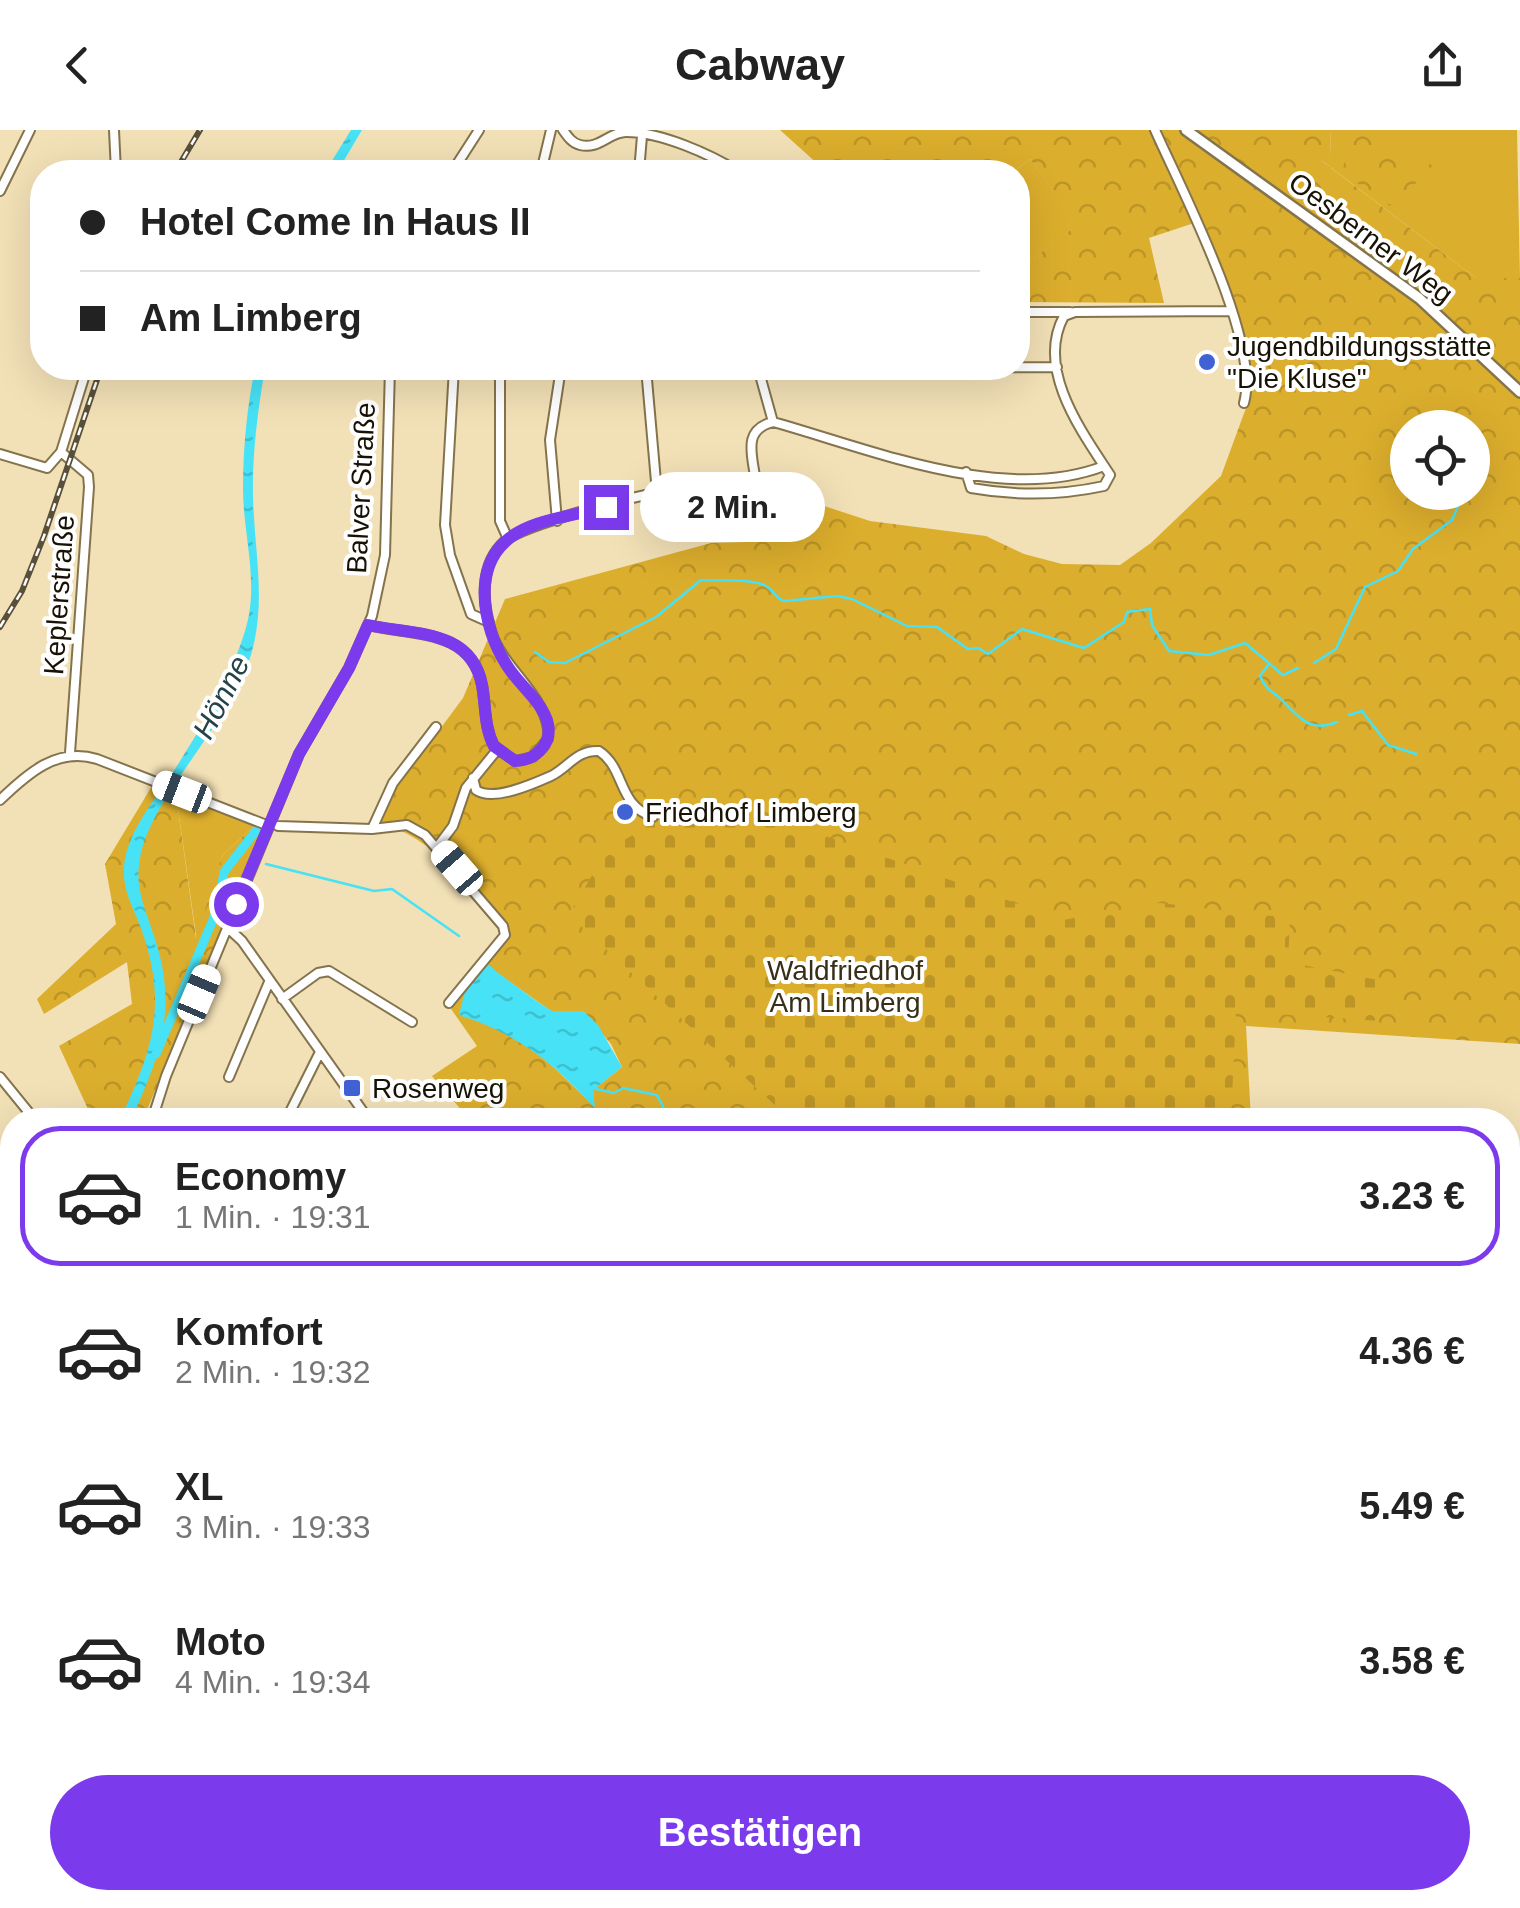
<!DOCTYPE html>
<html lang="de">
<head>
<meta charset="utf-8">
<style>
  :root { --surface:#fff; --page:#f6f6f6; --text:#222; --muted:#767676; --line:#e0e0e0; --accent:#7c3aed }
  body { margin:0; font-family:Helvetica,sans-serif; background:var(--page); color:var(--text); height:100vh; display:flex; flex-direction:column; font-size:38px; white-space:nowrap }
  * { box-sizing:border-box; margin:0 }
  p { font-size:32px; color:var(--muted) }
  .icon { flex:none; width:55px; height:55px; fill:none; stroke:currentColor; stroke-width:2; stroke-linecap:round; stroke-linejoin:round }
  .map { position:relative; flex:1; overflow:hidden }
  .drawer { position:absolute; left:0px; top:978px; width:1520px; height:802px; display:flex; flex-direction:column; background:var(--surface); border-radius:40px 40px 0 0; box-shadow:0 10px 40px #0002 }
  .drawer>* { flex:none }
  .top-card { position:absolute; left:30px; top:30px; width:1000px; height:220px; border-radius:40px; box-shadow:0 10px 40px #0002; display:grid; align-content:center; height:220px; padding:0 50px; background:var(--surface) }
  .fabs { position:absolute; left:1390px; top:280px; display:grid; gap:20px }
  .fabs a { display:grid; place-items:center; width:100px; height:100px; border-radius:50%; background:var(--surface); box-shadow:0 10px 40px #0002; font-size:50px }
  .end { position:absolute; width:45px; height:45px; margin:-22px; border:12px solid #7c3aed; background:#fff; box-shadow:0 0 0 5px #fff }
  .from { border-radius:50% }
  .bubble { position:absolute; height:70px; border-radius:35px; background:var(--surface); box-shadow:0 10px 40px #0002; font-size:32px; font-weight:700; line-height:70px; text-align:center }
  .car { position:absolute; width:30px; height:60px; margin:-30px -15px; border-radius:12px; box-shadow:0 0 8px 2px #0007; background:linear-gradient(#fff 24%,#345 0 40%,#fff 0 76%,#345 0 86%,#fff 0) }
  .top-card b { display:flex; align-items:center; gap:35px; height:95px; font-size:38px }
  .top-card b+b { border-top:2px solid var(--line) }
  .top-card i { width:25px; height:25px; background:var(--text) }
  ul { padding:18px 0 0; list-style:none }
  li { display:flex; align-items:center; gap:30px; height:140px; margin:0 20px 15px; padding:0 30px; border:5px solid transparent; border-radius:40px }
  li div { flex:1 }
  li b { display:block; font-size:38px }
  li em { font-style:normal; font-weight:700 }
  li.on { border-color:var(--accent) }
  li>.icon { width:90px; height:90px; stroke-width:1.5 }
  .primary-button { display:flex; gap:20px; margin-top:auto; padding:20px 50px }
  .primary-button a { flex:1; height:115px; border-radius:60px; background:var(--accent); color:#fff; font-size:40px; font-weight:700; line-height:115px; text-align:center }
  header { display:flex; justify-content:space-between; align-items:center; height:130px; padding:0 50px; background:var(--surface); font-size:45px; font-weight:700 }
  .map>svg:first-child { display:block }
  .grass { fill:#dcae2d }
  .forest { fill:url(#forest-crowns); fill-rule:evenodd }
  .cemetery { fill:url(#cemetery-stones) }
  .water { fill:url(#water-ripples) }
  .lines { fill:none; stroke-linecap:round; stroke-linejoin:round }
  .stream { stroke:#47e2f6; stroke-width:2.5 }
  .canal { stroke:#47e2f6; stroke-width:9 }
  .minor-casing { stroke:#84744d; stroke-width:12 }
  .tertiary-casing { stroke:#84744d; stroke-width:14 }
  .minor { stroke:#fff; stroke-width:8 }
  .tertiary { stroke:#fff; stroke-width:9 }
  .rail-casing { stroke:#595039; stroke-width:6 }
  .rail { stroke:#fff; stroke-width:2.5; stroke-dasharray:8; stroke-linecap:butt }
  .route { stroke:#7c3aed; stroke-width:12 }
  .poi-dot { fill:#4062d4; stroke:#fff; stroke-width:4 }
  .labels { text-anchor:middle; dominant-baseline:central; stroke-width:8; stroke-linejoin:round; paint-order:stroke }
  .street-label { font-size:28px; fill:#181204; stroke:#fff }
  .poi-label { font-size:28px; fill:#181204; stroke:#fff; text-anchor:start }
  .park-label { font-size:28px; fill:#382f19; stroke:#fff }
  .water-label { font-size:30px; font-style:italic; fill:#244448; stroke:#fff }
</style>
</head>
<body>
<header><svg class="icon" aria-label="back" viewBox="0 0 24 24"><path d="M15 5l-7 7 7 7"/></svg>Cabway<svg class="icon" aria-label="share" viewBox="0 0 24 24"><path d="M12 15V3M7 8l5-5 5 5M5 13v7h14v-7"/></svg></header>
<div class="map">
<svg width="1520" height="1778" viewBox="0 0 1520 1778">
  <defs>
    <pattern id="forest-crowns" width="20" height="18" patternUnits="userSpaceOnUse" patternTransform="scale(2.5)"><rect width="20" height="18" fill="#dcae2d"/><path d="M2 6a3 3 0 1 1 6 0M12 15a3 3 0 1 1 6 0" fill="none" stroke="#bc9526"/></pattern>
    <pattern id="cemetery-stones" width="16" height="16" patternUnits="userSpaceOnUse" patternTransform="scale(2.5)"><rect width="16" height="16" fill="#dcae2d"/><path d="M2 7V4a2 2 0 0 1 4 0v3zM10 15v-3a2 2 0 0 1 4 0v3z" fill="#bc9526"/></pattern>
    <pattern id="water-ripples" width="26" height="14" patternUnits="userSpaceOnUse" patternTransform="scale(2.5)"><rect width="26" height="14" fill="#47e2f6"/><path d="M2 4q2-2 4 0t4 0M15 11q2-2 4 0t4 0" fill="none" stroke="#3dc1d1"/></pattern>
  </defs>
  <rect width="100%" height="100%" fill="#f2e0b6"/>
  <path class="grass" d="M1331,0H1517L1520,148H1476L1321,30L1330,24Z
    M1030,29L1078,95L1018,141V42H1013Z
    M176,665L254,696L222,726L197,812Z"/>
  <path class="forest" d="M780,0H1331L1330,24L1322,31L1476,148H1520V914L1246,896L1251,990H470L432,946L477,916L449,876L508,804C475,763 432,704 378,693L389,668L463,568L505,469L711,413L781,411L785,369L815,373L870,391L986,406L1024,424L1062,434L1120,435L1151,413L1221,346L1250,267L1245,223L1251,221L1197,92L1149,108L1164,173L1018,172V141L1077,95L1030,29L1013,42H815L820,36ZM1408,298H1472V362H1408ZM486,835L551,881H583L611,914L622,937L593,960L594,976C544,928 528,907 459,884Z
    M1352,0H1383L1434,37L1390,76L1342,42Z
    M152,656L176,665L196,808L222,726L254,696L260,704L143,990H93L59,916L132,874L127,832L44,884L37,869L116,794L105,734Z
    M0,1061L12,1067V1170L0,1180Z
    M1508,1273L1520,1277V1778H582L587,1768H1508Z
    M223,1768H268L257,1778H230Z"/>
  <path class="cemetery" d="M660,677L811,701L1063,790L1160,773L1290,788L1288,832L1378,850L1379,891L1236,881L1231,990H791L569,785L606,721L651,694Z"/>
  <path class="water" d="M351,0H362L337,42H325Z
    M255,238H265C258,279 252,323 253,366C254,422 268,475 249,531C227,596 150,669 140,728C134,759 146,780 155,809C178,879 160,926 131,990H120C152,921 168,876 142,801C134,778 122,761 124,736C127,700 159,665 177,636C204,593 230,550 245,501C260,454 243,406 243,358C243,318 247,277 255,238Z
    M486,834L550,881H583L598,895L622,937L593,960L595,978C554,933 518,904 459,885L465,861Z"/>
  <g class="lines">
    <path class="stream" d="M1472,348L1486,315
      M535,522L549,532L565,533L656,487L701,450C717,451 753,448 766,456C774,461 775,468 784,471L837,466L852,469L907,496L937,497L968,519L978,518L988,524L1022,499L1084,518L1124,492L1127,482L1150,479L1152,495L1169,521L1209,525L1245,513L1283,545L1298,538
      M1314,533L1336,519L1365,457L1398,441L1413,419L1452,390L1464,362
      M1268,535L1260,546C1265,559 1273,562 1282,570C1299,588 1310,603 1337,592
      M1349,585L1362,581L1388,615L1416,624
      M266,734L374,761L392,759L459,806
      M486,834L497,844
      M535,872L550,881
      M592,958L614,963L623,958L657,965L670,990
      M1508,1197L1520,1199"/>
    <path class="canal" d="M156,924L218,778L224,742L258,698"/>
    <g class="minor-casing">
      <path id="minor" d="M114,0L116,42
        M563,0C568,7 572,13 580,15C599,20 609,2 626,2C661,2 710,24 739,42
        M1155,0C1182,61 1261,211 1244,273
        M452,42L479,0
        M541,42L551,0
        M639,42L642,6
        M0,61L30,0
        M1018,182H1070
        M454,238L445,395L450,425L471,484L489,492
        M500,238V391L508,409
        M602,238H625
        M646,238L657,363
        M758,238L773,292
        M934,238L1057,237
        M773,292C871,319 1003,375 1104,336
        M61,322L88,345L89,357L70,623
        M61,322L87,238
        M0,324L47,338L61,322
        M966,342L971,358C1016,366 1058,366 1104,356L1110,345C1082,302 1035,239 1064,186L1075,182L1230,181
        M557,391L550,310L561,238
        M368,495C412,506 471,498 482,555C486,576 484,597 494,616L515,631L533,627L548,609C552,570 504,540 492,504C482,473 479,434 505,411C524,394 643,364 672,360C700,357 728,360 756,363C758,336 736,301 773,292
        M473,648L476,660C493,672 533,654 551,646C569,637 576,620 599,621C626,639 617,675 653,687
        M0,670C28,643 57,617 97,629L269,696
        M278,696L372,699L393,653L436,597
        M372,699L407,695L425,705L503,796L505,805L449,873
        M438,716L453,696L466,658L497,620
        M227,797L242,811L369,990
        M282,869L318,843L329,841L412,892
        M0,947L35,990
        M229,947L269,852
        M152,990L166,946L299,624L349,538L372,486L385,425L390,238
        M286,990L320,922
        M0,1125L12,1110
        M0,1227L12,1215
        M0,1336L12,1342
        M8,1479L12,1471
        M185,1768L206,1778
        M166,1778L171,1768
        M328,1778L337,1768
        M554,1778L559,1768"/>
    </g>
    <g class="tertiary-casing">
      <path id="tertiary" d="M1186,0L1419,168L1520,262"/>
    </g>
    <use href="#minor" class="minor"/>
    <use href="#tertiary" class="tertiary"/>
    <g class="rail-casing">
      <path id="rail" d="M175,42L200,0
        M0,497L22,461L44,406L101,238"/>
    </g>
    <use href="#rail" class="rail"/>
  </g>
  <g class="lines">
    <path class="route" d="M236,774L299,624L349,538L368,495C412,505 471,498 482,555C486,576 484,597 494,616L515,631C537,630 554,613 547,590C540,571 522,557 510,540C486,507 470,444 505,412C528,389 576,386 606,377"/>
  </g>
  <g class="poi-dot">
    <circle cx="1207" cy="232" r="10"/>
    <circle cx="625" cy="682" r="10"/>
    <rect x="342" y="948" width="20" height="20" rx="5"/>
  </g>
  <g class="labels">
    <g class="street-label">
      <text transform="translate(1371 108) rotate(37)">Oesberner Weg</text>
      <text transform="translate(361 358) rotate(-87)">Balver Straße</text>
      <text transform="translate(59 465) rotate(-86)">Keplerstraße</text>
    </g>
    <g class="poi-label">
      <text x="1227" y="216">Jugendbildungsstätte<tspan x="1227" dy="32">"Die Kluse"</tspan></text>
      <text x="645" y="682">Friedhof Limberg</text>
      <text x="372" y="958">Rosenweg</text>
    </g>
    <g class="park-label">
      <text x="845" y="840">Waldfriedhof<tspan x="845" dy="32">Am Limberg</tspan></text>
    </g>
    <g class="water-label">
      <text transform="translate(221 567) rotate(-63)">Hönne</text>
    </g>
  </g>
</svg>
<div class="fabs">
<a><svg class="icon" aria-label="locate" viewBox="0 0 24 24"><circle cx="12" cy="12" r="6"/><path d="M12 2v4M12 18v4M2 12h4M18 12h4"/></svg></a>
</div>
<i class="end from" style="left:236px;top:774px"></i>
<i class="end" style="left:606px;top:377px"></i>
<div class="bubble" style="left:640px;top:342px;width:185px">2 Min.</div>
<i class="car" style="left:182px;top:662px;rotate:291deg"></i>
<i class="car" style="left:457px;top:738px;rotate:319deg"></i>
<i class="car" style="left:199px;top:864px;rotate:23deg"></i>
<div class="top-card">
<b><i class="from"></i>Hotel Come In Haus II</b>
<b><i></i>Am Limberg</b>
</div>
<section class="drawer">
<ul>
<li class="on"><svg class="icon" aria-label="car" viewBox="0 0 24 24"><path d="M5 17H2v-5l4-1 3-4h7l3 4 3 1v5h-3M9 17h6M6 11h13"/><circle cx="7" cy="17" r="2"/><circle cx="17" cy="17" r="2"/></svg><div><b>Economy</b><p>1 Min. · 19:31</p></div><em>3.23 €</em></li>
<li><svg class="icon" aria-label="car" viewBox="0 0 24 24"><path d="M5 17H2v-5l4-1 3-4h7l3 4 3 1v5h-3M9 17h6M6 11h13"/><circle cx="7" cy="17" r="2"/><circle cx="17" cy="17" r="2"/></svg><div><b>Komfort</b><p>2 Min. · 19:32</p></div><em>4.36 €</em></li>
<li><svg class="icon" aria-label="car" viewBox="0 0 24 24"><path d="M5 17H2v-5l4-1 3-4h7l3 4 3 1v5h-3M9 17h6M6 11h13"/><circle cx="7" cy="17" r="2"/><circle cx="17" cy="17" r="2"/></svg><div><b>XL</b><p>3 Min. · 19:33</p></div><em>5.49 €</em></li>
<li><svg class="icon" aria-label="car" viewBox="0 0 24 24"><path d="M5 17H2v-5l4-1 3-4h7l3 4 3 1v5h-3M9 17h6M6 11h13"/><circle cx="7" cy="17" r="2"/><circle cx="17" cy="17" r="2"/></svg><div><b>Moto</b><p>4 Min. · 19:34</p></div><em>3.58 €</em></li>
</ul>
<div class="primary-button"><a>Bestätigen</a></div>
</section>
</div>
</body>
</html>
